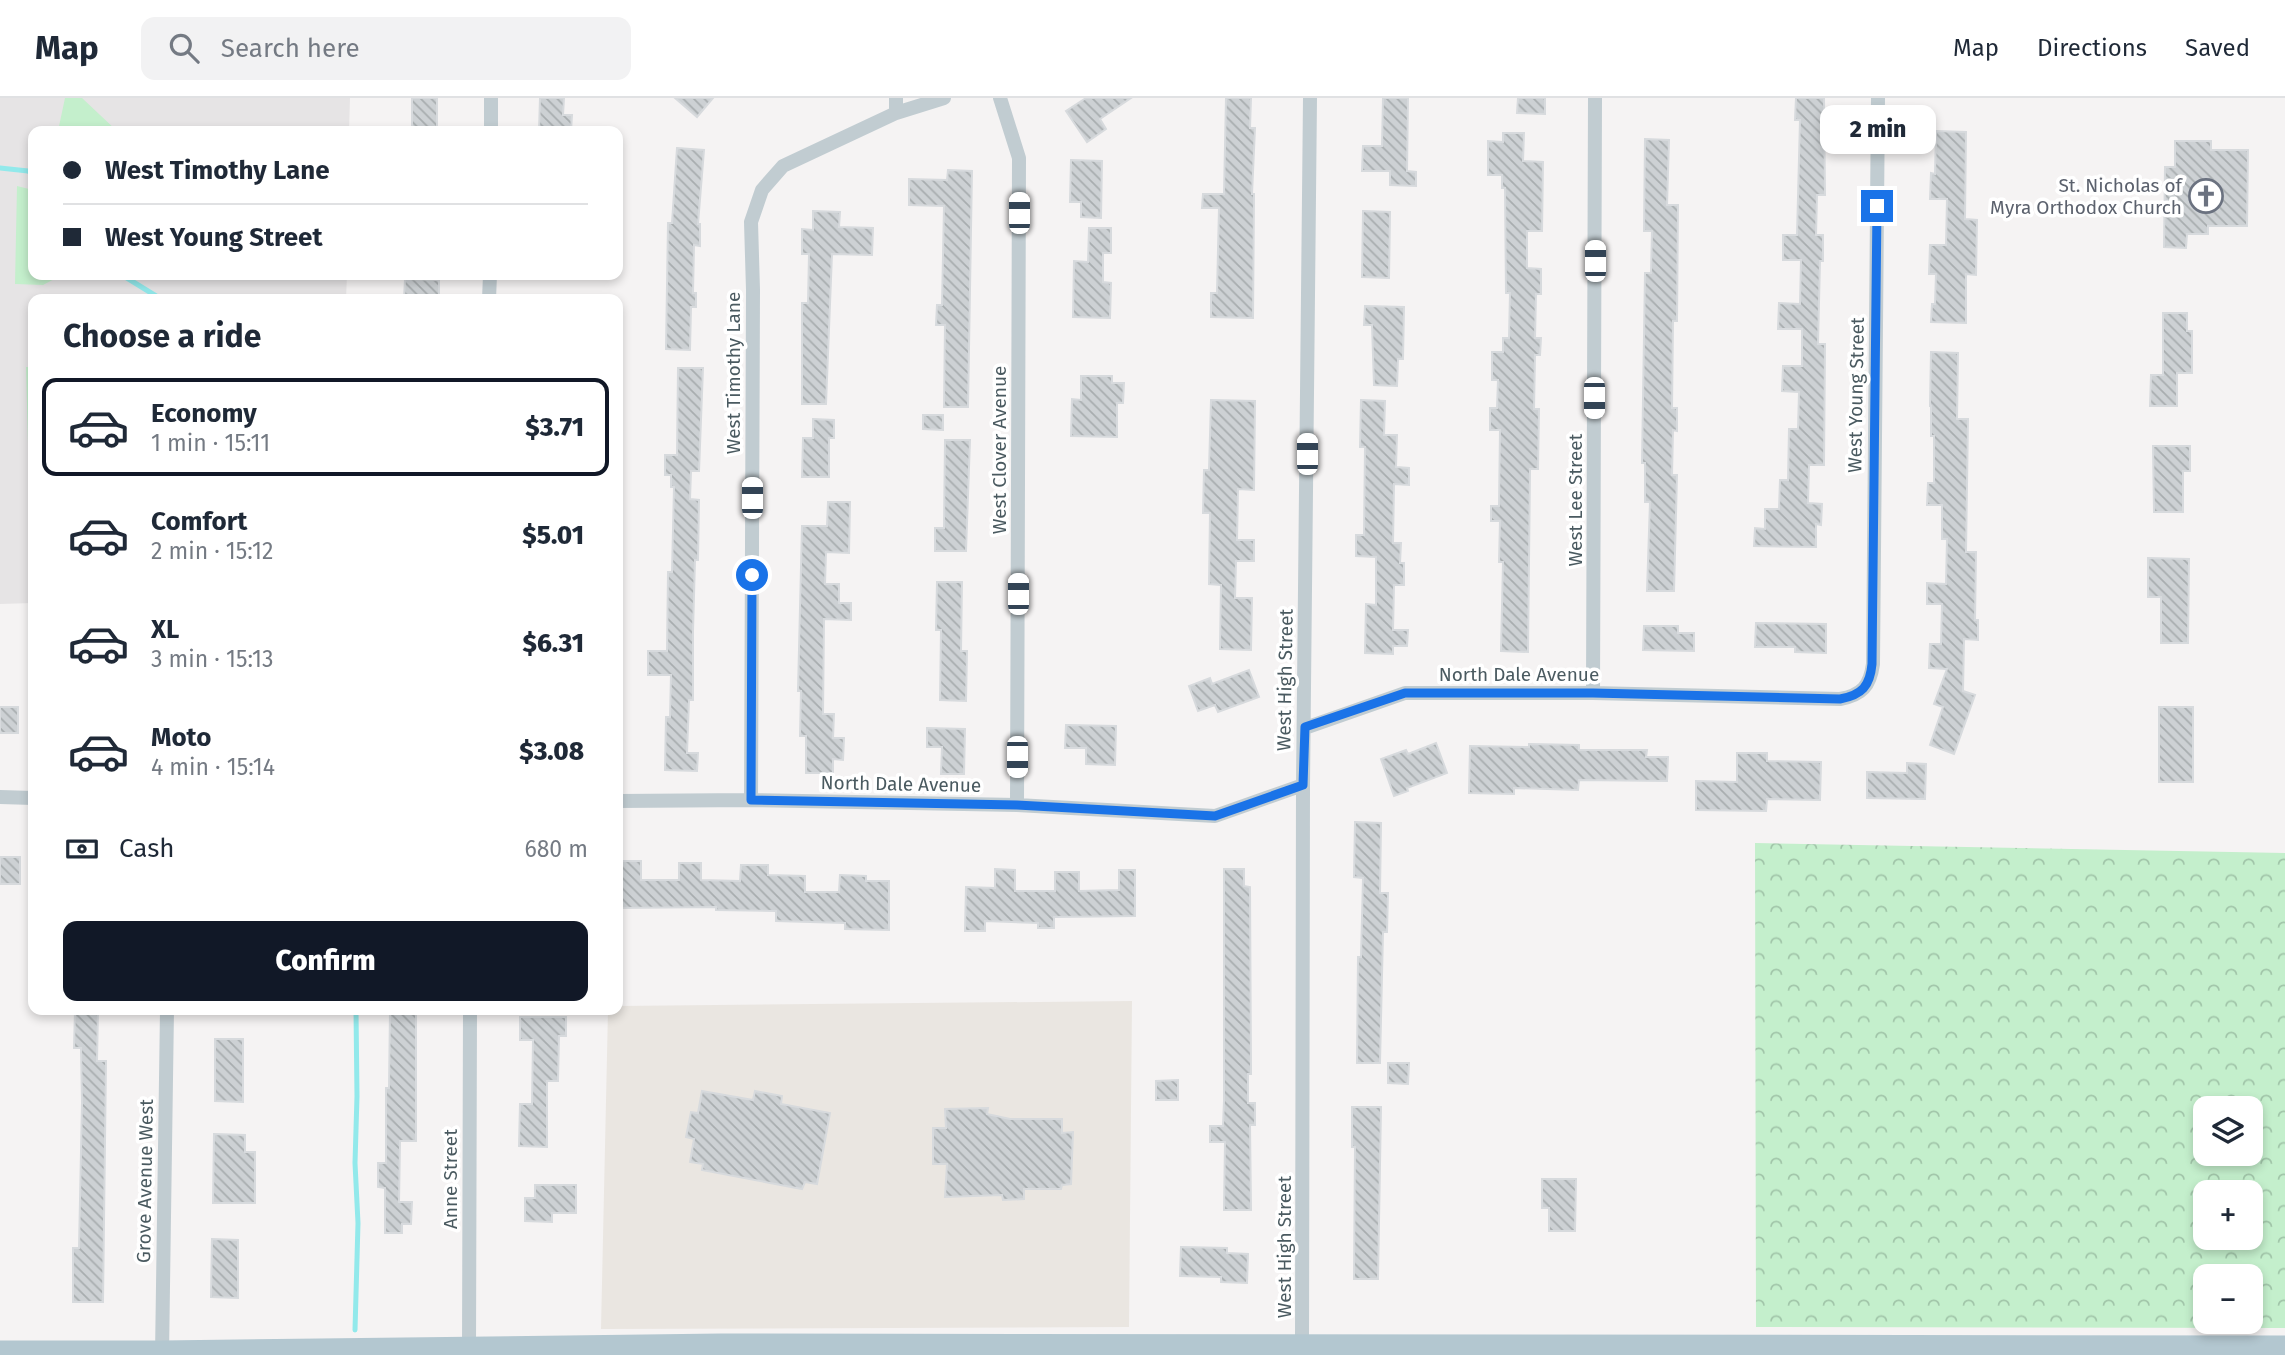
<!DOCTYPE html>
<html lang="en">
<head>
<meta charset="utf-8">
<style>
  :root { --surface:#fff; --page:#f2f2f3; --text:#1f2937; --muted:#747a83; --line:#e0e1e3; --accent:#111827 }
  body { margin:0; font-family:"Fira Sans",sans-serif; background:var(--page); color:var(--text); height:100vh; display:flex; flex-direction:column; font-size:26px; white-space:nowrap }
  * { box-sizing:border-box; margin:0 }
  p { font-size:23px; color:var(--muted) }
  .icon { flex:none; width:38px; height:38px; fill:none; stroke:currentColor; stroke-width:2; stroke-linecap:round; stroke-linejoin:round }
  .map { position:relative; flex:1; overflow:hidden }
  .details { position:absolute; left:28px; top:196px; width:595px; height:721px; display:flex; flex-direction:column; background:var(--surface); border-radius:14px; box-shadow:0 4px 10px #0003 }
  .details>* { flex:none }
  .hud { position:absolute; left:28px; top:28px; width:595px; height:154px; border-radius:14px; box-shadow:0 4px 10px #0003; display:grid; align-content:center; height:154px; padding:0 35px; background:var(--surface) }
  .controls { position:absolute; left:2193px; top:998px; display:grid; gap:14px }
  .controls a { display:grid; place-items:center; width:70px; height:70px; border-radius:14px; background:var(--surface); box-shadow:0 4px 10px #0003; font-size:35px }
  .end { position:absolute; width:32px; height:32px; margin:-16px; border:9px solid #1a73e8; background:#fff; box-shadow:0 0 0 4px #fff }
  .from { border-radius:50% }
  .bubble { position:absolute; height:49px; border-radius:14px; background:var(--surface); box-shadow:0 4px 10px #0003; font-size:23px; font-weight:800; line-height:49px; text-align:center }
  .car { position:absolute; width:21px; height:42px; margin:-21px -10px; border-radius:9px; box-shadow:0 0 5px 2px #0007; background:linear-gradient(#fff 24%,#345 0 40%,#fff 0 76%,#345 0 86%,#fff 0) }
  .hud b { display:flex; align-items:center; gap:24px; height:66px; font-size:26px }
  .hud b+b { border-top:2px solid var(--line) }
  .hud i { width:18px; height:18px; background:var(--text) }
  ul { padding:0; list-style:none }
  li { display:flex; align-items:center; gap:21px; height:98px; margin:0 14px 10px; padding:0 21px; border:4px solid transparent; border-radius:14px }
  li div { flex:1 }
  li b { display:block; font-size:26px }
  li em { font-style:normal; font-weight:800 }
  li.current { border-color:var(--accent) }
  li>.icon { width:63px; height:63px; stroke-width:1.5 }
  h2 { padding:0 35px; font-size:32px; line-height:84px }
  .pay { display:flex; align-items:center; gap:18px; height:77px; padding:0 35px; font-size:26px }
  .pay p { margin-inline-start:auto }
  .primary-button { display:flex; gap:14px; margin-top:auto; padding:14px 35px }
  .primary-button a { flex:1; height:80px; border-radius:14px; background:var(--accent); color:#fff; font-size:28px; font-weight:800; line-height:80px; text-align:center }
  header { display:flex; align-items:center; gap:42px; box-sizing:border-box; height:98px; padding:0 35px; background:var(--surface); border-bottom:2px solid var(--line) }
  header strong { font-size:33px }
  nav { display:flex; gap:38px; margin-inline-start:auto; font-size:24px }
  .search { width:490px; height:63px; background:var(--page); display:flex; align-items:center; gap:18px; box-sizing:border-box; padding:0 24px; border-radius:14px; color:var(--muted); font-size:26px }
  .map>svg:first-child { display:block }
  .commercial { fill:#eae6e1 }
  .education { fill:#e6e4e5 }
  .forest { fill:url(#forest-crowns); fill-rule:evenodd }
  .green { fill:#c4efcc }
  .lines { fill:none; stroke-linecap:round; stroke-linejoin:round }
  .stream { stroke:#92e9eb; stroke-width:5 }
  .building { fill:url(#building-back-hatch); stroke:#d7dadd; stroke-width:2 }
  .street { stroke:#c1ccd1; stroke-width:14 }
  .primary { stroke:#b3c7d0; stroke-width:23 }
  .route { stroke:#1a73e8; stroke-width:9 }
  .labels { text-anchor:middle; dominant-baseline:central; stroke-width:7; stroke-linejoin:round; paint-order:stroke }
  .worship-label { font-size:19px; fill:#5b616d; stroke:#fff; text-anchor:end }
  .street-label { font-size:19px; fill:#4a5a60; stroke:#fff }
</style>
</head>
<body>
<header>
<strong>Map</strong>
<div class="search"><svg class="icon" aria-label="search" viewBox="0 0 24 24"><circle cx="10" cy="10" r="6"/><path d="M15 15l6 6"/></svg>Search here</div>
<nav><a>Map</a><a>Directions</a><a>Saved</a></nav>
</header>
<div class="map">
<svg width="2285" height="1257" viewBox="0 0 2285 1257">
  <defs>
    <pattern id="forest-crowns" width="20" height="18" patternUnits="userSpaceOnUse" patternTransform="scale(1.75)"><rect width="20" height="18" fill="#c4efcc"/><path d="M2 6a3 3 0 1 1 6 0M12 15a3 3 0 1 1 6 0" fill="none" stroke="#a1c5a9"/></pattern>
    <pattern id="building-back-hatch" width="6" height="6" patternUnits="userSpaceOnUse" patternTransform="scale(1.75)"><rect width="6" height="6" fill="#cdd1d4"/><path d="M-1 5l2 2M0 0l6 6M5-1l2 2" fill="none" stroke="#a8adaf"/></pattern>
  </defs>
  <rect width="100%" height="100%" fill="#f5f3f3"/>
  <path class="commercial" d="M1132,903L1129,1229L601,1231L608,912H618V908Z"/>
  <path class="education" d="M0,0H350L349,33H33V177H347L346,201H33V505L0,506Z"/>
  <path class="forest" d="M1755,745L2285,755V1230L1756,1229ZM2205,1010H2250V1055H2205ZM2205,1094H2250V1139H2205ZM2205,1178H2250V1223H2205Z"/>
  <path class="green" d="M65,0H82L117,33H58Z
    M17,88L33,92V177H62L43,187L15,186Z
    M26,269H33V388L29,384Z"/>
  <g class="lines">
    <path class="stream" d="M0,70L28,73L33,76
      M122,177L161,201
      M355,1232L358,1125L355,1065L357,998L356,912"/>
  </g>
  <path class="building" d="M412,0H437V33H412Z
    M540,0H564L563,17H572L571,33H539Z
    M675,0H713L697,19Z
    M1086,0H1131L1100,21L1106,31L1087,44L1066,13Z
    M1226,0H1251L1250,30H1255L1252,96H1254L1253,220L1211,219V195H1217L1219,110H1202L1203,96H1224Z
    M1383,0H1408L1407,73L1416,74V88L1390,87V73H1362L1363,48H1382Z
    M1518,0H1545V16L1517,15Z
    M1796,0H1824L1825,97H1817L1816,137H1823V163H1820L1818,246H1825L1824,367H1809L1808,405L1822,406L1821,427L1816,426V449L1754,448L1755,430L1765,431V411H1779L1780,382H1788L1789,331H1798L1799,294L1782,293L1783,268H1802V231H1778L1779,205L1800,206L1801,162H1783V137H1797L1800,22H1795Z
    M1936,33L1966,34L1965,121L1977,122L1976,177L1966,176V225L1931,224L1932,206H1935L1936,176H1929L1930,147H1946L1947,101H1930L1931,75L1935,76Z
    M1503,35H1524L1523,63L1543,64L1542,133H1527V170L1541,171V196H1536L1535,240H1541L1540,257H1535L1534,311H1539L1538,371H1530L1528,554L1501,553L1503,464H1499L1500,423H1491V408H1499L1500,332H1490V310H1497L1498,282H1492V254H1503V240H1509L1510,195H1506L1505,90H1502V77H1488V43L1503,44Z
    M1645,41L1669,42L1667,107H1678L1677,223H1673L1672,310H1677V333L1673,332L1672,377H1677L1674,493H1647L1650,404H1645V365H1642L1645,175H1651L1652,133H1644Z
    M2175,43H2211V52H2248L2247,128H2208V136H2187L2186,150L2164,149L2165,69H2175Z
    M677,50L704,52L698,126H700V148L694,147L693,195H696V209H691L690,252L666,251L668,125H672Z
    M1071,62L1102,63L1101,120L1081,119V104H1070Z
    M948,72L972,73L968,309H944L945,227H936L937,207H942L944,108L909,107V81L947,82Z
    M813,113L840,114L839,129L873,130L872,157L832,156L826,306H802V205H808L809,156H802V131L813,132Z
    M1363,113L1390,114L1389,180L1362,179Z
    M1089,130H1111V155H1103V184L1111,185L1110,220L1073,219L1074,163L1088,164Z
    M405,181L439,182V201H404Z
    M1365,208L1404,209L1403,261H1398L1397,288L1374,287L1372,227H1364Z
    M2163,215H2187V233H2192V275H2177V308H2150L2151,277H2163Z
    M1931,254L1958,255L1957,321H1968L1966,454H1976L1975,522H1978V542L1964,541L1963,593L1975,597L1954,656L1930,647L1943,609L1934,606L1947,571L1929,570L1930,546H1941L1942,506H1927V485L1946,486L1947,441H1942V407H1927L1928,385H1934V338H1931V308H1930Z
    M678,270H703L699,373H691L690,401L699,402L698,462H695L693,533V602H689L687,655H698L697,673L665,672L666,619H670L671,577H648V553H667L668,474H672L674,389H671V377H665V357H677Z
    M1081,278H1112V285H1124L1123,305H1117V339L1071,338L1072,301L1081,302Z
    M1211,302L1255,303L1254,392L1238,391L1237,442H1254V463H1236L1235,500H1252L1251,552L1220,551L1221,487L1209,486L1210,415H1203L1204,372H1209Z
    M1361,302L1385,303L1384,337H1397L1396,369L1409,370V387L1394,386L1393,445H1401L1400,465H1404V487H1394L1393,532H1408L1407,548H1393V556L1365,555L1366,506L1376,507V459L1356,458V437H1364L1365,349H1360Z
    M923,317H943V332L923,331Z
    M813,321L834,322V340H829V379H802L803,340H813Z
    M945,342H970L966,453H935V430H944Z
    M2153,348H2190V373H2183V414H2154Z
    M828,404H850L849,455L826,454L825,486H839V505H851V522L824,521L823,616H834L833,640H844L843,662L833,661V675H806V638H800L801,593H798L802,428H827Z
    M2148,460L2189,461L2188,545H2161V499H2148Z
    M937,484H962L961,553H967L966,603L940,602L941,532H936Z
    M1756,525L1826,526V555L1795,554V549H1755Z
    M1644,528H1678V535H1694V553L1643,552Z
    M1249,572L1259,599L1218,614L1215,607L1198,613L1189,588L1210,580L1212,586Z
    M0,609H18V635H0Z
    M2159,609H2193V684H2159Z
    M1066,627L1116,628L1115,667L1086,666V650H1065Z
    M927,630L965,631L964,676H941L942,649H927Z
    M1436,645L1447,675L1407,690L1408,693L1394,698L1381,661L1406,652L1408,656Z
    M1529,646L1579,647V652H1647L1646,659H1668L1667,683L1579,682L1578,692L1514,690V696L1469,695L1470,648L1529,649Z
    M1737,655H1767V663L1821,664L1820,702L1767,701L1766,713L1696,712V683L1737,684Z
    M1907,665L1926,666L1925,701L1867,700V674L1907,675Z
    M1355,724L1381,725L1380,795H1388L1387,834H1383L1380,965H1357L1358,859H1361L1363,780L1354,779Z
    M0,759H20V786H0Z
    M618,763H641V782H679V765H701V782L740,783L741,767H768V777L805,778V794H839L840,777L866,778V783H889V832L845,831V825L776,823V813L716,812V809L618,810Z
    M995,771L1015,772V793H1055V774H1079V793L1119,792V772H1135V818L1054,819V830H1038V825L985,823V833H965L966,789L995,790Z
    M1224,771H1244V788L1250,789L1251,976H1248V1005H1255V1027H1250L1251,1112H1224L1225,1044H1210V1028H1223L1224,1003Z
    M75,912H98L97,963H106L103,1204H73V1150H79L82,1005L81,950H74Z
    M390,913H416V1043H400L399,1104H412L411,1126H402V1135H385V1090L378,1089V1065H386V990H389Z
    M520,919H566V938H559L558,983H547V1049L519,1048L520,1006H532L533,942H520Z
    M215,941H243V1004L215,1003Z
    M1388,965H1409L1408,986L1388,985Z
    M1178,982V1002H1156V983Z
    M702,993L753,1002L755,993L782,998L781,1006L830,1015L817,1086L805,1084L802,1091L702,1072L703,1066L690,1064L694,1041L686,1039L691,1014L698,1015Z
    M1352,1009H1381L1378,1181H1354L1355,1049H1352Z
    M988,1010L987,1016L1010,1021H1062V1035L1073,1034L1071,1086L1062,1087L1061,1091H1024V1101L1003,1102L1002,1097L945,1099L947,1066H933V1030H946L945,1011Z
    M214,1036L245,1037V1054H255V1105H213Z
    M1542,1081H1576L1575,1133H1549V1110H1542Z
    M535,1087H576V1115H552V1124L525,1123V1100H535Z
    M212,1141L238,1142V1200L211,1199Z
    M1181,1149L1227,1150V1155L1248,1156L1247,1185L1221,1184V1179L1180,1178Z"/>
  <g class="lines">
    <path class="street" d="M896,0V15
      M1000,0L1019,60L1017,707
      M491,33V0
      M489,201L490,177
      M1593,595L1595,0
      M1305,630L1405,595H1593L1840,601C1862,597 1870,588 1873,566L1878,0
      M0,699L33,700
      M751,702L753,192L751,124L762,92L783,68L896,15L944,0
      M618,703L751,702L1017,707L1215,718L1303,687
      M1302,1248L1303,687L1310,0
      M469,1250L470,912
      M162,1257L167,912"/>
    <path class="primary" d="M0,1254H162L721,1247L2285,1249"/>
  </g>
  <g class="lines">
    <path class="route" d="M752,477L751,702L1017,707L1215,718L1303,687L1305,629L1405,595H1593L1840,601C1862,597 1870,588 1872,566L1877,108"/>
  </g>
  <defs>
    <g id="church-ring" transform="scale(1.75)"><circle r="9.5" fill="#fff" stroke="#6b7280" stroke-width="1.5"/><path d="M-1.2-6h2.4v3.5h3.3v2.4h-3.3V6h-2.4V-.1h-3.3v-2.4h3.3Z" fill="#6b7280"/></g>
  </defs>
  <g fill-rule="evenodd">
    <use href="#church-ring" x="2206" y="98"/>
  </g>
  <g class="labels">
    <g class="worship-label">
      <text x="2182" y="87">St. Nicholas of<tspan x="2182" dy="22">Myra Orthodox Church</tspan></text>
    </g>
    <g class="street-label">
      <text transform="translate(733 275) rotate(-90)">West Timothy Lane</text>
      <text transform="translate(1856 297) rotate(-89)">West Young Street</text>
      <text transform="translate(999 352) rotate(-90)">West Clover Avenue</text>
      <text transform="translate(1575 402) rotate(-90)">West Lee Street</text>
      <text x="1519" y="576">North Dale Avenue</text>
      <text transform="translate(1285 582) rotate(-89)">West High Street</text>
      <text transform="translate(901 686) rotate(1)">North Dale Avenue</text>
      <text transform="translate(450 1081) rotate(-90)">Anne Street</text>
      <text transform="translate(145 1083) rotate(-89)">Grove Avenue West</text>
      <text transform="translate(1284 1149) rotate(-90)">West High Street</text>
    </g>
  </g>
</svg>
<div class="controls">
<a><svg class="icon" aria-label="layers" viewBox="0 0 24 24"><path d="M12 4l9 5-9 5-9-5zM3 14l9 5 9-5"/></svg></a>
<a>+</a>
<a>−</a>
</div>
<i class="end from" style="left:752px;top:477px"></i>
<i class="end" style="left:1877px;top:108px"></i>
<div class="bubble" style="left:1820px;top:7px;width:116px">2 min</div>
<i class="car" style="left:1019px;top:115px;rotate:0deg"></i>
<i class="car" style="left:1595px;top:163px;rotate:0deg"></i>
<i class="car" style="left:1594px;top:300px;rotate:180deg"></i>
<i class="car" style="left:1307px;top:356px;rotate:0deg"></i>
<i class="car" style="left:752px;top:400px;rotate:0deg"></i>
<i class="car" style="left:1018px;top:496px;rotate:0deg"></i>
<i class="car" style="left:1017px;top:659px;rotate:180deg"></i>
<div class="hud">
<b><i class="from"></i>West Timothy Lane</b>
<b><i></i>West Young Street</b>
</div>
<section class="details">
<h2>Choose a ride</h2>
<ul>
<li class="current"><svg class="icon" aria-label="car" viewBox="0 0 24 24"><path d="M5 17H2v-5l4-1 3-4h7l3 4 3 1v5h-3M9 17h6M6 11h13"/><circle cx="7" cy="17" r="2"/><circle cx="17" cy="17" r="2"/></svg><div><b>Economy</b><p>1 min · 15:11</p></div><em>$3.71</em></li>
<li><svg class="icon" aria-label="car" viewBox="0 0 24 24"><path d="M5 17H2v-5l4-1 3-4h7l3 4 3 1v5h-3M9 17h6M6 11h13"/><circle cx="7" cy="17" r="2"/><circle cx="17" cy="17" r="2"/></svg><div><b>Comfort</b><p>2 min · 15:12</p></div><em>$5.01</em></li>
<li><svg class="icon" aria-label="car" viewBox="0 0 24 24"><path d="M5 17H2v-5l4-1 3-4h7l3 4 3 1v5h-3M9 17h6M6 11h13"/><circle cx="7" cy="17" r="2"/><circle cx="17" cy="17" r="2"/></svg><div><b>XL</b><p>3 min · 15:13</p></div><em>$6.31</em></li>
<li><svg class="icon" aria-label="car" viewBox="0 0 24 24"><path d="M5 17H2v-5l4-1 3-4h7l3 4 3 1v5h-3M9 17h6M6 11h13"/><circle cx="7" cy="17" r="2"/><circle cx="17" cy="17" r="2"/></svg><div><b>Moto</b><p>4 min · 15:14</p></div><em>$3.08</em></li>
</ul>
<div class="pay"><svg class="icon" aria-label="cash" viewBox="0 0 24 24"><path d="M3 7h18v10H3z"/><circle cx="12" cy="12" r="2"/></svg>Cash<p>680 m</p></div>
<div class="primary-button"><a>Confirm</a></div>
</section>
</div>
</body>
</html>
